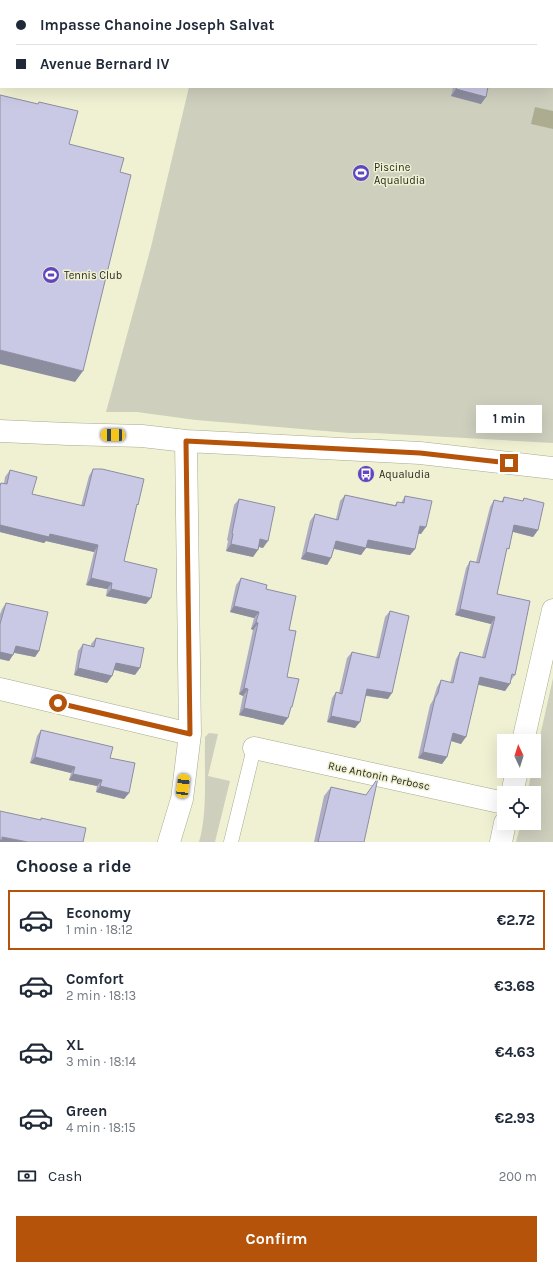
<!DOCTYPE html>
<html lang="en">
<head>
<meta charset="utf-8">
<style>
  :root { --surface:#fff; --page:#f2f2f3; --text:#1f2937; --muted:#747a83; --line:#e0e1e3; --accent:#b45309 }
  body { margin:0; font-family:Karla,sans-serif; background:var(--page); color:var(--text); height:100vh; display:flex; flex-direction:column; font-size:15px; white-space:nowrap }
  * { box-sizing:border-box; margin:0 }
  p { font-size:13px; color:var(--muted) }
  .icon { flex:none; width:22px; height:22px; fill:none; stroke:currentColor; stroke-width:2; stroke-linecap:round; stroke-linejoin:round }
  .map { position:relative; height:842px; overflow:hidden }
  .details { display:flex; flex-direction:column; background:var(--surface); flex:1 }
  .details>* { flex:none }
  .hud { position:absolute; left:0px; top:0px; width:553px; height:88px; box-shadow:0 4px 16px #0002; display:grid; align-content:center; height:88px; padding:0 16px; background:var(--surface) }
  .needle { width:26px; rotate:356deg }
  .controls { position:absolute; left:497px; top:734px; display:grid; gap:8px }
  .controls a { display:grid; place-items:center; width:44px; height:44px; border-radius:0px; background:var(--surface); box-shadow:0 4px 16px #0002; font-size:20px }
  .end { position:absolute; width:18px; height:18px; margin:-9px; border:5px solid #b45309; background:#fff; box-shadow:0 0 0 2px #fff }
  .from { border-radius:50% }
  .bubble { position:absolute; height:28px; border-radius:0px; background:var(--surface); box-shadow:0 4px 16px #0002; font-size:13px; font-weight:700; line-height:28px; text-align:center }
  .car { position:absolute; width:12px; height:24px; margin:-12px -6px; border-radius:5px; box-shadow:0 0 3px 1px #0007; background:linear-gradient(#f5c518 24%,#345 0 40%,#f5c518 0 76%,#345 0 86%,#f5c518 0) }
  .hud b { display:flex; align-items:center; gap:14px; height:38px; font-size:15px }
  .hud b+b { border-top:1px solid var(--line) }
  .hud i { width:10px; height:10px; background:var(--text) }
  ul { padding:0; list-style:none }
  li { display:flex; align-items:center; gap:12px; height:60px; margin:0 8px 6px; padding:0 8px; border:2px solid transparent; border-radius:0px }
  li div { flex:1 }
  li b { display:block; font-size:15px }
  li em { font-style:normal; font-weight:700 }
  li.active { border-color:var(--accent) }
  li>.icon { width:36px; height:36px; stroke-width:1.5 }
  h2 { padding:0 16px; font-size:18px; line-height:48px }
  .pay { display:flex; align-items:center; gap:10px; height:44px; padding:0 16px; font-size:15px }
  .pay p { margin-inline-start:auto }
  .action { display:flex; gap:8px; margin-top:auto; padding:8px 16px }
  .action a { flex:1; height:46px; border-radius:0px; background:var(--accent); color:#fff; font-size:16px; font-weight:700; line-height:46px; text-align:center }
  .map>svg:first-child { display:block }
  .green { fill:#cecfbd }
  .water { fill:#acad90 }
  .lines { fill:none; stroke-linecap:round; stroke-linejoin:round }
  .service-casing { stroke:#a8aa8d; stroke-width:15 }
  .minor-casing { stroke:#a8aa8d; stroke-width:23 }
  .service { stroke:#fff; stroke-width:14 }
  .minor { stroke:#fff; stroke-width:22 }
  .wall { fill:#aeadc5 }
  .shaded-wall { fill:#8d8da0 }
  .building { fill:#cac9e5; stroke:#8d8da0 }
  .route { stroke:#b45309; stroke-width:5 }
  .labels { text-anchor:middle; dominant-baseline:central; stroke-width:3; stroke-linejoin:round; paint-order:stroke }
  .poi-label { font-size:11px; fill:#28291d; stroke:#f0f1d3; text-anchor:start }
  .street-label { font-size:11px; fill:#28291d; stroke:#f0f1d3 }
</style>
</head>
<body>
<div class="map">
<svg width="553" height="842" viewBox="0 0 553 842">
  <rect width="100%" height="100%" fill="#f0f1d3"/>
  <path class="green" d="M61,0H200L201,1H61Z
    M211,0H553V443L374,433H349L196,420L137,412H106L151,247L189,87H552V1H211Z
    M553,678V842H516L521,823H534V793H527L532,771H534V763Z
    M209,733L218,734L208,776L230,781L215,842H199C208,812 204,772 205,740V737Z"/>
  <path class="water" d="M521,0H553V45L552,1H521Z
    M535,107L553,111V129L531,124Z"/>
  <g class="lines">
    <g class="service-casing">
      <path id="service" d="M231,842L254,748"/>
    </g>
    <g class="minor-casing">
      <path id="minor" d="M0,431L68,434L142,436L186,441L420,453L553,468
        M0,689L190,734
        M523,741L553,610
        M254,748L504,803
        M512,793L517,771
        M169,842L182,799L190,734L186,441
        M501,842L505,823"/>
    </g>
    <use href="#service" class="service"/>
    <use href="#minor" class="minor"/>
  </g>
  <path class="wall" d="M453,87H488L481,104L451,96Z
    M93,469L136,508L124,561L146,604L106,596L107,589L86,585L94,552L46,541L44,543L0,532V484L1,483H4L5,477L10,470L32,494L81,506L89,476Z
    M345,495L395,505L397,502L401,503L405,496L421,534L418,533L415,549L410,555L366,548L361,555L334,549L331,558L327,565L301,559L310,521L315,514L336,519L340,501Z
    M504,497L522,501L524,498L538,530L533,537L513,532L506,552L497,594L515,675L511,680L505,691L478,684L461,744L451,741L447,757L442,764L418,758L430,705L433,700L437,687L441,680L450,683L456,659L460,652L482,657L491,624L455,615L466,568L470,561L476,562L490,507L494,500L501,502Z
    M239,499L263,548L259,547L253,557L226,551L228,541L227,540L234,505Z
    M241,578L266,589L289,630L287,677L290,711L283,725L239,715L243,696L239,694L253,630L251,629L254,618L230,612L236,585Z
    M6,603L39,651L35,657L14,653L9,661L0,659V614L2,609Z
    M390,611L388,699L366,696L355,728L327,722L332,698L336,692L339,693L347,658L352,652L376,658L385,617Z
    M96,638L135,675L114,670L112,676L107,683L74,675L78,651L83,644L91,646V644Z
    M41,730L110,758L129,793L124,799L96,792L97,786L69,780L71,773L30,763L37,736Z
    M331,787L364,842H314L324,796Z"/>
  <path class="shaded-wall" d="M456,89L486,97L481,104L451,96Z
    M0,350L83,371L75,382L0,364Z
    M0,525L50,534L98,545L94,552L46,541L44,543L0,532Z
    M514,525L538,530L533,537L510,531Z
    M420,526L426,527L421,534L415,533Z
    M260,539L268,541L263,548L255,546Z
    M368,540L415,549L410,555L363,547Z
    M336,541L366,548L361,555L331,548Z
    M231,544L258,550L253,557L226,551Z
    M306,552L331,558L327,565L301,559Z
    M91,578L112,583L107,589L86,585Z
    M111,589L151,598L146,604L106,596Z
    M234,606L259,612L254,618L230,612Z
    M460,609L495,617L491,624L455,615Z
    M256,622L258,623L253,630L251,629Z
    M16,646L39,651L35,657L11,652Z
    M0,652L13,655L9,661L0,659Z
    M116,663L140,668L135,675L111,669Z
    M78,668L112,676L107,683L74,675Z
    M480,677L510,684L505,691L475,684Z
    M244,688L248,689L243,696L239,694Z
    M367,689L392,693L388,699L363,695Z
    M244,708L288,718L283,725L239,715Z
    M331,716L360,722L355,728L327,722Z
    M453,733L466,737L461,744L448,740Z
    M423,752L447,757L442,764L418,758Z
    M35,757L75,767L71,773L30,763Z
    M73,774L102,780L97,786L69,780Z
    M100,786L129,793L124,799L96,792Z
    M2,837L28,842H0V840Z"/>
  <path class="building" d="M457,87H488L486,97L456,89Z
    M0,95L38,104L39,102L78,111L69,144L124,158L120,172L131,175L83,371L0,350Z
    M93,469H102L144,479L138,505L137,504L124,561L157,569L151,598L111,589L112,583L91,578L98,545L50,534L49,537L0,525V486L1,483L7,484L10,470L37,477L32,494L84,506Z
    M345,495L396,506L397,502L404,503L405,496L432,501L426,527L420,526L415,549L368,540L366,548L336,541L331,558L306,552L315,514L338,520Z
    M504,497L523,501L524,498L544,503L538,530L514,525L509,549L507,548L497,594L530,601L515,675L512,674L510,684L480,677L466,737L453,733L447,757L423,752L435,698L438,693L441,680L453,683L460,652L485,658L495,617L460,609L470,561L479,563L494,500L503,502Z
    M239,499L275,507L268,541L260,539L258,550L231,544L233,534L232,533Z
    M241,578L267,585L266,589L296,596L289,630L296,631L287,677L299,679L292,707H291L288,718L244,708L248,689L244,688L258,623L256,622L259,612L234,606Z
    M6,603L48,612L39,651L16,646L13,655L0,652V624Z
    M390,611L409,616L392,693L367,689L360,722L331,716L336,692L342,694L352,652L379,658Z
    M96,638L144,648L140,668L116,663L112,676L78,668L83,644L94,647Z
    M41,730L113,747L110,758L135,763L129,793L100,786L102,780L73,774L75,767L35,757Z
    M378,778L364,842H318L331,787L366,795Z
    M0,811L41,820V818L86,828L83,842H28L2,837V840H0Z"/>
  <g class="lines">
    <path class="route" d="M58,703L190,734L186,441L420,453L509,463"/>
  </g>
  <defs>
    <g id="stadium-disc" transform="scale(0.9)"><circle r="9.5" fill="#6047c0" stroke="#f0f1d3"/><path d="M0-5a6.5 5 0 1 0 0 10a6.5 5 0 1 0 0-10ZM-3.5-1.8h7v3.6h-7Z" fill="#fff"/></g>
    <g id="bus-disc" transform="scale(0.9)"><circle r="9.5" fill="#6047c0" stroke="#f0f1d3"/><path d="M-5-6H5V4H4V6H2V4H-2V6H-4V4H-5ZM-3.5-4V0h7V-4ZM-3.5 1.2v1.5H-2V1.2ZM2 1.2v1.5H3.5V1.2Z" fill="#fff"/></g>
  </defs>
  <g fill-rule="evenodd">
    <use href="#stadium-disc" x="361" y="173"/>
    <use href="#stadium-disc" x="51" y="275"/>
    <use href="#bus-disc" x="366" y="474"/>
  </g>
  <g class="labels">
    <g class="poi-label">
      <text x="374" y="167">Piscine<tspan x="374" dy="13">Aqualudia</tspan></text>
      <text x="64" y="275">Tennis Club</text>
      <text x="379" y="474">Aqualudia</text>
    </g>
    <g class="street-label">
      <text transform="translate(379 776) rotate(12)">Rue Antonin Perbosc</text>
    </g>
  </g>
</svg>
<div class="controls">
<a><svg class="needle" viewBox="-14 -14 28 28"><path d="M0-13l5 13h-10z" fill="#e53935"/><path d="M0 13l5-13h-10z" fill="#747a83"/></svg></a>
<a><svg class="icon" aria-label="locate" viewBox="0 0 24 24"><circle cx="12" cy="12" r="6"/><path d="M12 2v4M12 18v4M2 12h4M18 12h4"/></svg></a>
</div>
<i class="end from" style="left:58px;top:703px"></i>
<i class="end" style="left:509px;top:463px"></i>
<div class="bubble" style="left:476px;top:405px;width:66px">1 min</div>
<i class="car" style="left:113px;top:435px;rotate:271deg"></i>
<i class="car" style="left:183px;top:786px;rotate:7deg"></i>
<div class="hud">
<b><i class="from"></i>Impasse Chanoine Joseph Salvat</b>
<b><i></i>Avenue Bernard IV</b>
</div>
</div>
<section class="details">
<h2>Choose a ride</h2>
<ul>
<li class="active"><svg class="icon" aria-label="car" viewBox="0 0 24 24"><path d="M5 17H2v-5l4-1 3-4h7l3 4 3 1v5h-3M9 17h6M6 11h13"/><circle cx="7" cy="17" r="2"/><circle cx="17" cy="17" r="2"/></svg><div><b>Economy</b><p>1 min · 18:12</p></div><em>€2.72</em></li>
<li><svg class="icon" aria-label="car" viewBox="0 0 24 24"><path d="M5 17H2v-5l4-1 3-4h7l3 4 3 1v5h-3M9 17h6M6 11h13"/><circle cx="7" cy="17" r="2"/><circle cx="17" cy="17" r="2"/></svg><div><b>Comfort</b><p>2 min · 18:13</p></div><em>€3.68</em></li>
<li><svg class="icon" aria-label="car" viewBox="0 0 24 24"><path d="M5 17H2v-5l4-1 3-4h7l3 4 3 1v5h-3M9 17h6M6 11h13"/><circle cx="7" cy="17" r="2"/><circle cx="17" cy="17" r="2"/></svg><div><b>XL</b><p>3 min · 18:14</p></div><em>€4.63</em></li>
<li><svg class="icon" aria-label="car" viewBox="0 0 24 24"><path d="M5 17H2v-5l4-1 3-4h7l3 4 3 1v5h-3M9 17h6M6 11h13"/><circle cx="7" cy="17" r="2"/><circle cx="17" cy="17" r="2"/></svg><div><b>Green</b><p>4 min · 18:15</p></div><em>€2.93</em></li>
</ul>
<div class="pay"><svg class="icon" aria-label="cash" viewBox="0 0 24 24"><path d="M3 7h18v10H3z"/><circle cx="12" cy="12" r="2"/></svg>Cash<p>200 m</p></div>
<div class="action"><a>Confirm</a></div>
</section>
</body>
</html>
